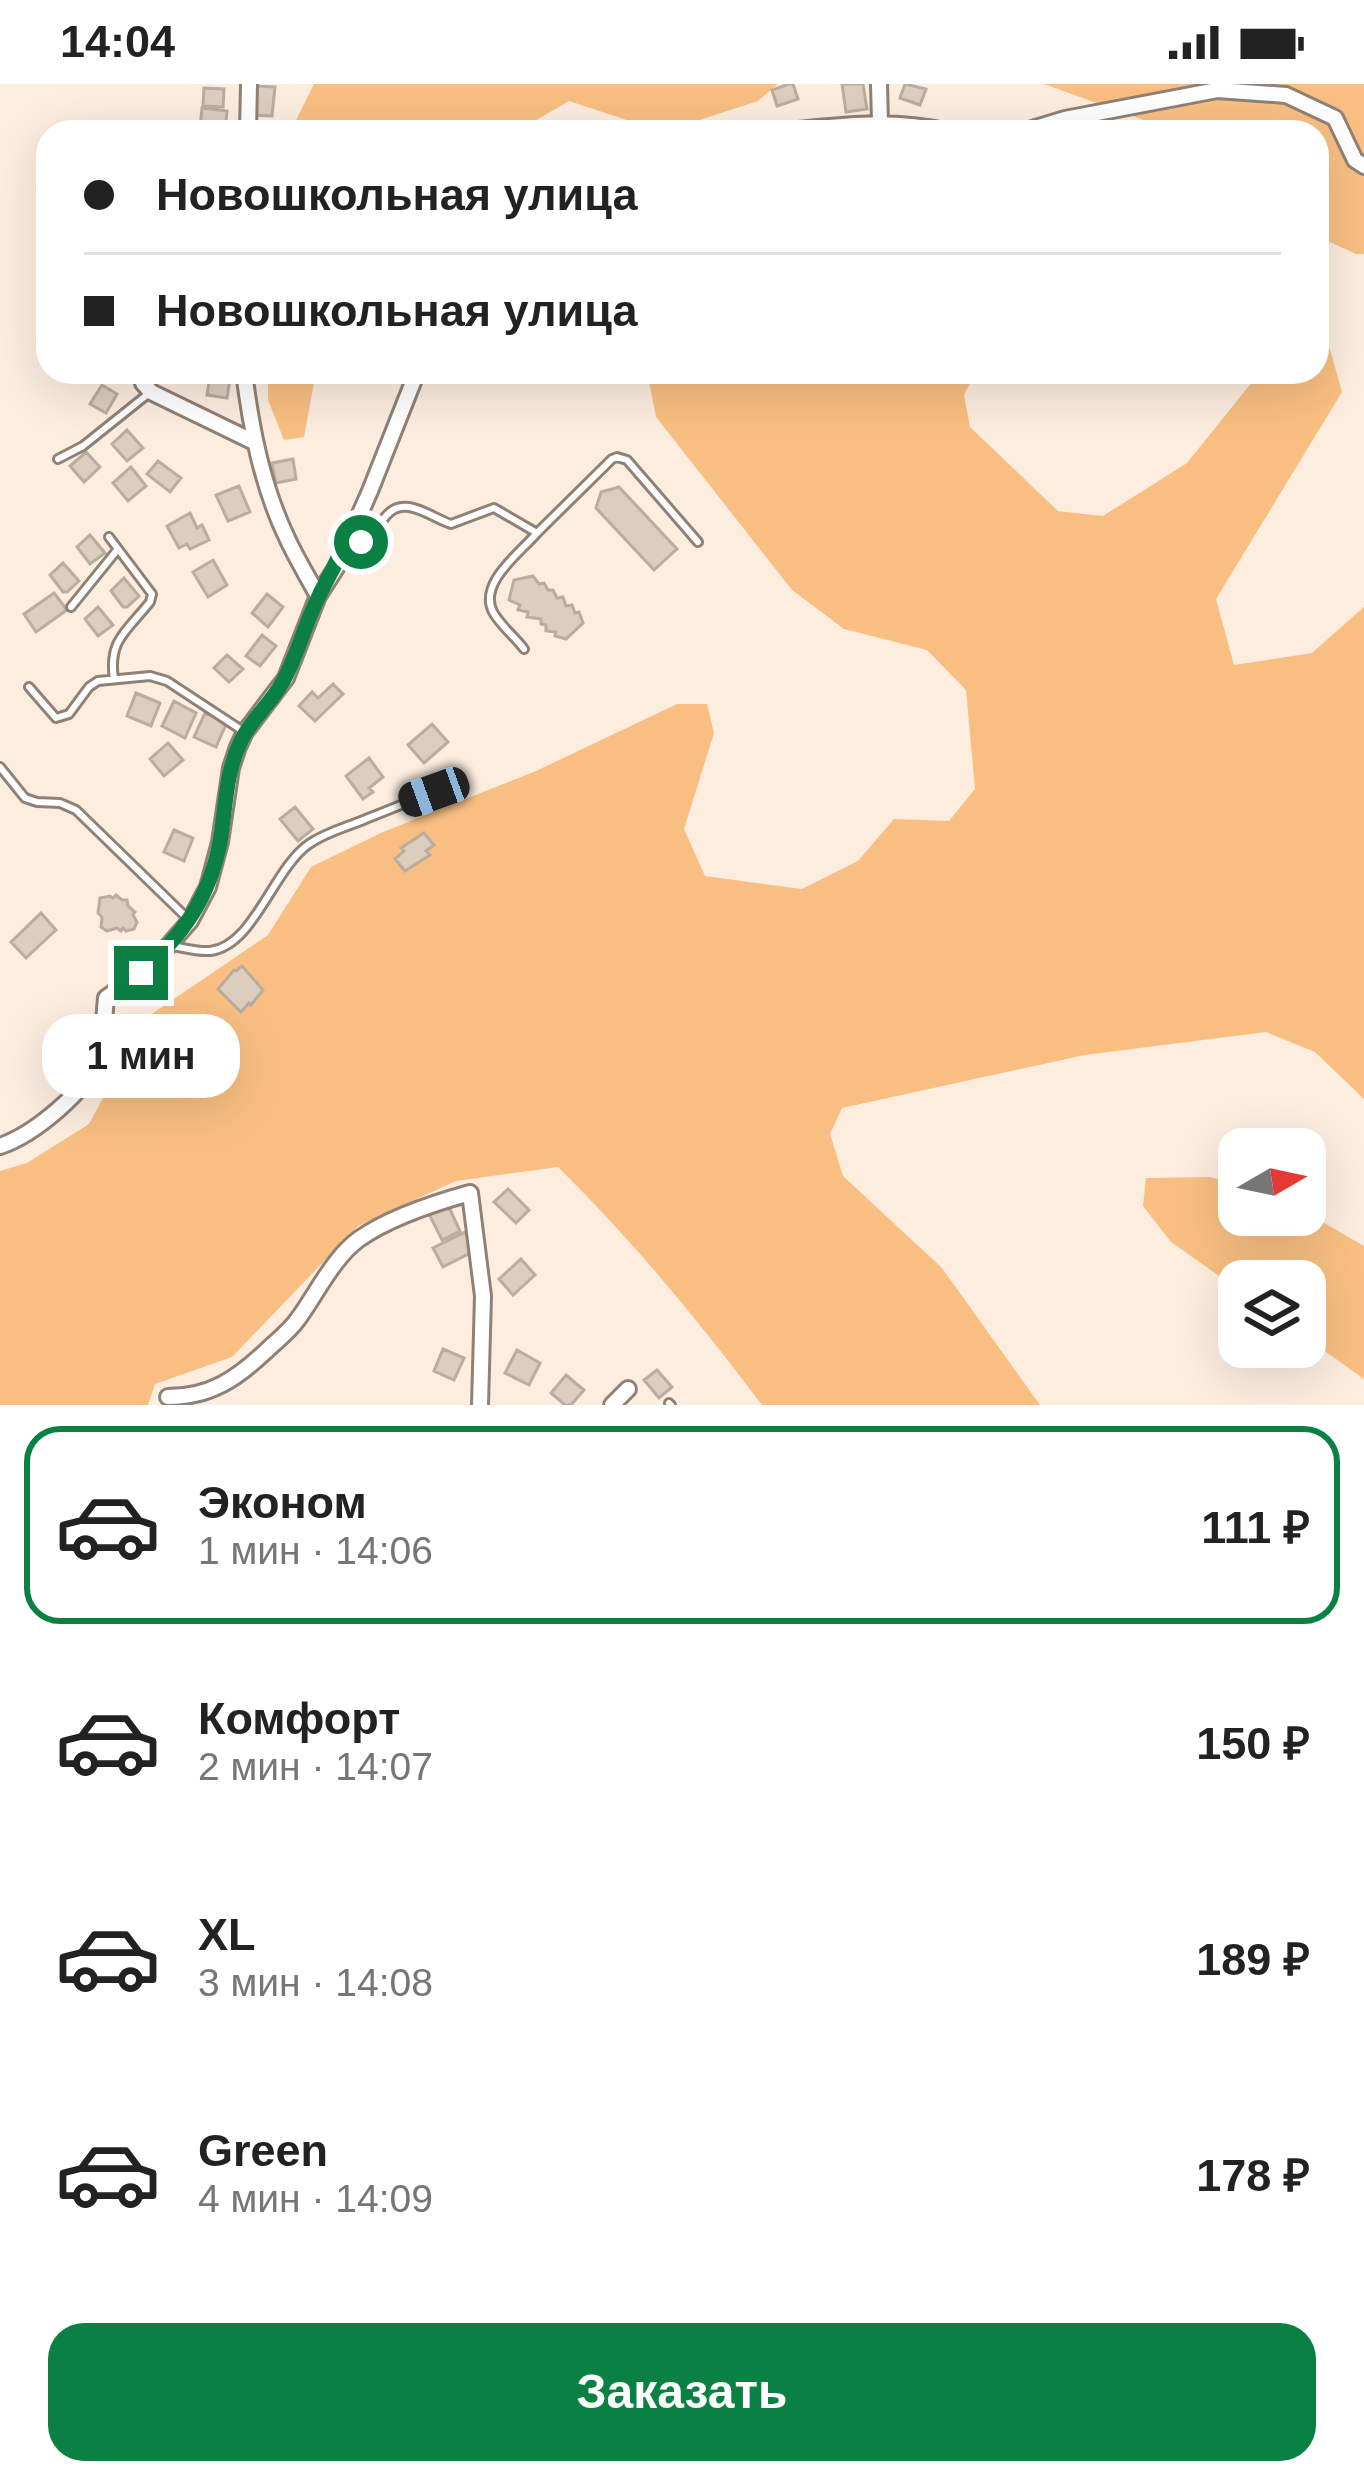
<!DOCTYPE html>
<html lang="ru">
<head>
<meta charset="utf-8">
<style>
  :root { --surface:#fff; --page:#f6f6f6; --text:#222; --muted:#767676; --line:#e0e0e0; --accent:#0b8043 }
  body { margin:0; font-family:Helvetica,sans-serif; background:var(--page); color:var(--text); height:100vh; display:flex; flex-direction:column; font-size:45px; white-space:nowrap }
  * { box-sizing:border-box; margin:0 }
  p { font-size:39px; color:var(--muted) }
  .icon { flex:none; width:66px; height:66px; fill:none; stroke:currentColor; stroke-width:2; stroke-linecap:round; stroke-linejoin:round }
  .map { position:relative; height:1321px; overflow:hidden }
  .panel { display:flex; flex-direction:column; background:var(--surface); flex:1 }
  .panel>* { flex:none }
  .hud { position:absolute; left:36px; top:36px; width:1293px; height:264px; border-radius:36px; box-shadow:0 12px 48px #0002; display:grid; align-content:center; height:264px; padding:0 48px; background:var(--surface) }
  .needle { width:78px; rotate:81deg }
  .buttons { position:absolute; left:1218px; top:1044px; display:grid; gap:24px }
  .buttons a { display:grid; place-items:center; width:108px; height:108px; border-radius:24px; background:var(--surface); box-shadow:0 12px 48px #0002; font-size:60px }
  .end { position:absolute; width:54px; height:54px; margin:-27px; border:15px solid #0b8043; background:#fff; box-shadow:0 0 0 6px #fff }
  .from { border-radius:50% }
  .bubble { position:absolute; height:84px; border-radius:36px; background:var(--surface); box-shadow:0 12px 48px #0002; font-size:39px; font-weight:800; line-height:84px; text-align:center }
  .car { position:absolute; width:36px; height:72px; margin:-36px -18px; border-radius:15px; box-shadow:0 0 9px 3px #0007; background:linear-gradient(#222 24%,#8ab4d8 0 40%,#222 0 76%,#8ab4d8 0 86%,#222 0) }
  .hud b { display:flex; align-items:center; gap:42px; height:114px; font-size:45px }
  .hud b+b { border-top:3px solid var(--line) }
  .hud i { width:30px; height:30px; background:var(--text) }
  ul { padding:21px 0 0; list-style:none }
  li { display:flex; align-items:center; gap:36px; height:198px; margin:0 24px 18px; padding:0 24px; border:6px solid transparent; border-radius:36px }
  li div { flex:1 }
  li b { display:block; font-size:45px }
  li em { font-style:normal; font-weight:800 }
  li.on { border-color:var(--accent) }
  li>.icon { width:108px; height:108px; stroke-width:1.5 }
  .primary-button { display:flex; gap:24px; margin-top:auto; padding:24px 48px }
  .primary-button a { flex:1; height:138px; border-radius:36px; background:var(--accent); color:#fff; font-size:48px; font-weight:800; line-height:138px; text-align:center }
  .status { display:flex; justify-content:space-between; align-items:center; height:84px; padding:0 60px; background:var(--surface); direction:ltr }
  .status svg { height:33px; fill:currentColor }
  .map>svg:first-child { display:block }
  .green { fill:#f9bf82 }
  .building { fill:#dccdbf; stroke:#baac9e; stroke-width:3 }
  .lines { fill:none; stroke-linecap:round; stroke-linejoin:round }
  .service-casing { stroke:#8f8175; stroke-width:12 }
  .minor-casing { stroke:#8f8175; stroke-width:20 }
  .service { stroke:#fff; stroke-width:6 }
  .minor { stroke:#fff; stroke-width:14 }
  .route { stroke:#0b8043; stroke-width:15 }
</style>
</head>
<body>
<div class="status"><b>14:04</b><svg viewBox="0 0 49 12"><path d="M0 12V9h3v3zM5 12V6h3v6zM10 12V3h3v9zM15 12V0h3v12zM26 1h20v11H26zM47 4h2v5h-2z"/></svg></div>
<div class="map">
<svg width="1364" height="1321" viewBox="0 0 1364 1321">
  <rect width="100%" height="100%" fill="#fceddf"/>
  <path class="green" d="M314,0H778L758,17L663,48L569,17L516,48H290Z
    M1044,0H1364V170H1356L1317,152V48H1177Z
    M1326,251L1342,308L1216,515L1234,581L1312,569L1364,523V1015L1315,968L1266,948L1085,971L842,1024L830,1050L843,1092L942,1184L1040,1321H762C699,1237 633,1157 558,1083L456,1097L358,1142L232,1273L155,1300L148,1321H0V1087L27,1079L89,1040L146,934L268,851L311,783L383,748L536,687L677,620H707L714,649L684,745L705,792L802,805L858,777L894,735L949,737L975,705L966,606L927,566L844,545L792,506L656,333L647,288H976L964,311L970,343L1058,427L1103,432L1187,379L1260,288H1317V253Z
    M268,288H316L304,353L284,356L268,316Z
    M1210,1093L1239,1101V1131H1305V1128L1364,1162V1295L1305,1253V1197H1239V1206L1171,1158L1143,1122L1146,1094Z"/>
  <path class="building" d="M789,0H793L798,15L777,22L772,6Z
    M842,0H863L867,25L846,28Z
    M905,0L926,5L920,21L900,14Z
    M253,2L275,3L272,32L251,31Z
    M204,4L224,5L223,23L203,22Z
    M202,24L227,27L225,47L200,44Z
    M210,292L230,295L227,314L207,311Z
    M102,301L117,310L106,329L90,320Z
    M127,346L143,364L127,377L112,360Z
    M86,368L100,383L84,398L70,382Z
    M293,375L296,395L276,399L272,379Z
    M158,377L181,394L170,408L147,390Z
    M131,383L146,402L128,417L113,399Z
    M239,402L250,428L228,437L216,411Z
    M619,403L677,465L654,486L596,424L601,408Z
    M190,429L197,444L202,441L209,456L190,465L187,460L179,464L167,442Z
    M90,451L105,469L90,480L77,463Z
    M213,476L227,501L208,513L193,488Z
    M63,479L79,497L67,508H63L50,491Z
    M533,492L539,500L544,499L548,506H553L557,514L563,513L566,522L572,521L575,529L579,528L583,539L566,555L555,552L556,548L546,547V541L541,540V535L527,533L528,528L518,526L520,521L509,516L514,496Z
    M124,494L139,512L127,523H123L111,507Z
    M54,509L67,526L36,548L24,530Z
    M267,510L283,523L268,543L252,529Z
    M98,523L113,541L98,552L85,535Z
    M262,551L276,562L260,582L246,572Z
    M227,571L243,585L229,598L214,584Z
    M333,600L343,610L315,637L299,622L312,608L318,614Z
    M136,609L160,619L151,642L127,632Z
    M174,617L196,629L185,654L162,642Z
    M205,629L227,638L216,663L194,653Z
    M432,640L448,658L424,679L408,661Z
    M168,659L183,676L164,692L150,675Z
    M369,674L383,693L369,704L373,708L363,715L346,692Z
    M295,723L313,745L298,757L280,735Z
    M174,746L193,754L184,777L164,768Z
    M424,749L434,761L426,767L430,771L405,787L395,775L404,767L401,764Z
    M116,811L122,816H127L128,822L135,828L133,831L137,838L134,845L126,847L123,844L121,847L117,844L107,847L101,843L102,833L98,829L100,814L110,812L113,814Z
    M41,829L56,846L26,874L11,858Z
    M242,882L263,906L251,921L249,919L241,928L218,905L234,886L236,887Z
    M508,1105L529,1126L516,1139L494,1118Z
    M447,1119L460,1147L442,1156L428,1128Z
    M465,1148L474,1167L443,1183L433,1164Z
    M521,1175L535,1191L513,1211L499,1195Z
    M443,1265L464,1274L454,1296L434,1287Z
    M517,1266L540,1279L529,1301L505,1289Z
    M657,1286L672,1303L659,1314L644,1296Z
    M566,1291L584,1306L571,1321H565L551,1309Z"/>
  <g class="lines">
    <g class="service-casing">
      <path id="service" d="M58,375L83,362L148,310
        M537,449L612,375L617,373L627,376L698,458
        M109,453L152,510L150,518C127,547 108,556 114,595
        M349,457H368C375,449 379,440 386,432C404,410 430,433 451,440L494,424L537,449C520,469 478,499 493,528C500,541 515,553 524,565
        M71,523L118,465
        M29,603L56,634L69,630L89,603L98,597L150,592L167,597L243,647
        M0,683L25,714L37,718L60,719L76,726L187,834
        M173,862C184,864 198,868 210,867C254,862 273,785 309,760C328,747 348,743 368,734C394,724 420,713 446,703
        M669,1319L671,1321"/>
    </g>
    <g class="minor-casing">
      <path id="minor" d="M879,0L880,38
        M248,48L249,0
        M778,48C841,42 886,34 950,48
        M1022,48L1065,35L1217,6L1286,11L1335,34L1355,76L1364,82
        M140,288L143,299L151,308L254,358
        M244,288C251,344 262,402 287,454C296,474 308,493 318,512
        M0,1062C33,1051 89,1006 99,972C104,954 104,933 106,914L141,889L169,861L190,837L208,803L220,758L231,684L238,663L245,648L286,594L318,512L336,484L370,407L417,288
        M168,1313C210,1313 236,1295 265,1268C276,1257 289,1248 298,1235C317,1209 333,1174 359,1155C390,1133 434,1119 470,1109L483,1212L480,1321
        M612,1321L628,1305"/>
    </g>
    <use href="#service" class="service"/>
    <use href="#minor" class="minor"/>
  </g>
  <g class="lines">
    <path class="route" d="M141,889C183,850 209,815 220,758C226,724 225,691 240,659C250,636 270,621 282,599C297,573 304,542 318,514C327,494 338,478 346,457L361,458"/>
  </g>
</svg>
<div class="buttons">
<a><svg class="needle" viewBox="-14 -14 28 28"><path d="M0-13l5 13h-10z" fill="#e53935"/><path d="M0 13l5-13h-10z" fill="#767676"/></svg></a>
<a><svg class="icon" aria-label="layers" viewBox="0 0 24 24"><path d="M12 4l9 5-9 5-9-5zM3 14l9 5 9-5"/></svg></a>
</div>
<i class="end from" style="left:361px;top:458px"></i>
<i class="end" style="left:141px;top:889px"></i>
<div class="bubble" style="left:42px;top:930px;width:198px">1 мин</div>
<i class="car" style="left:434px;top:708px;rotate:250deg"></i>
<div class="hud">
<b><i class="from"></i>Новошкольная улица</b>
<b><i></i>Новошкольная улица</b>
</div>
</div>
<section class="panel">
<ul>
<li class="on"><svg class="icon" aria-label="car" viewBox="0 0 24 24"><path d="M5 17H2v-5l4-1 3-4h7l3 4 3 1v5h-3M9 17h6M6 11h13"/><circle cx="7" cy="17" r="2"/><circle cx="17" cy="17" r="2"/></svg><div><b>Эконом</b><p>1 мин · 14:06</p></div><em>111 ₽</em></li>
<li><svg class="icon" aria-label="car" viewBox="0 0 24 24"><path d="M5 17H2v-5l4-1 3-4h7l3 4 3 1v5h-3M9 17h6M6 11h13"/><circle cx="7" cy="17" r="2"/><circle cx="17" cy="17" r="2"/></svg><div><b>Комфорт</b><p>2 мин · 14:07</p></div><em>150 ₽</em></li>
<li><svg class="icon" aria-label="car" viewBox="0 0 24 24"><path d="M5 17H2v-5l4-1 3-4h7l3 4 3 1v5h-3M9 17h6M6 11h13"/><circle cx="7" cy="17" r="2"/><circle cx="17" cy="17" r="2"/></svg><div><b>XL</b><p>3 мин · 14:08</p></div><em>189 ₽</em></li>
<li><svg class="icon" aria-label="car" viewBox="0 0 24 24"><path d="M5 17H2v-5l4-1 3-4h7l3 4 3 1v5h-3M9 17h6M6 11h13"/><circle cx="7" cy="17" r="2"/><circle cx="17" cy="17" r="2"/></svg><div><b>Green</b><p>4 мин · 14:09</p></div><em>178 ₽</em></li>
</ul>
<div class="primary-button"><a>Заказать</a></div>
</section>
</body>
</html>
